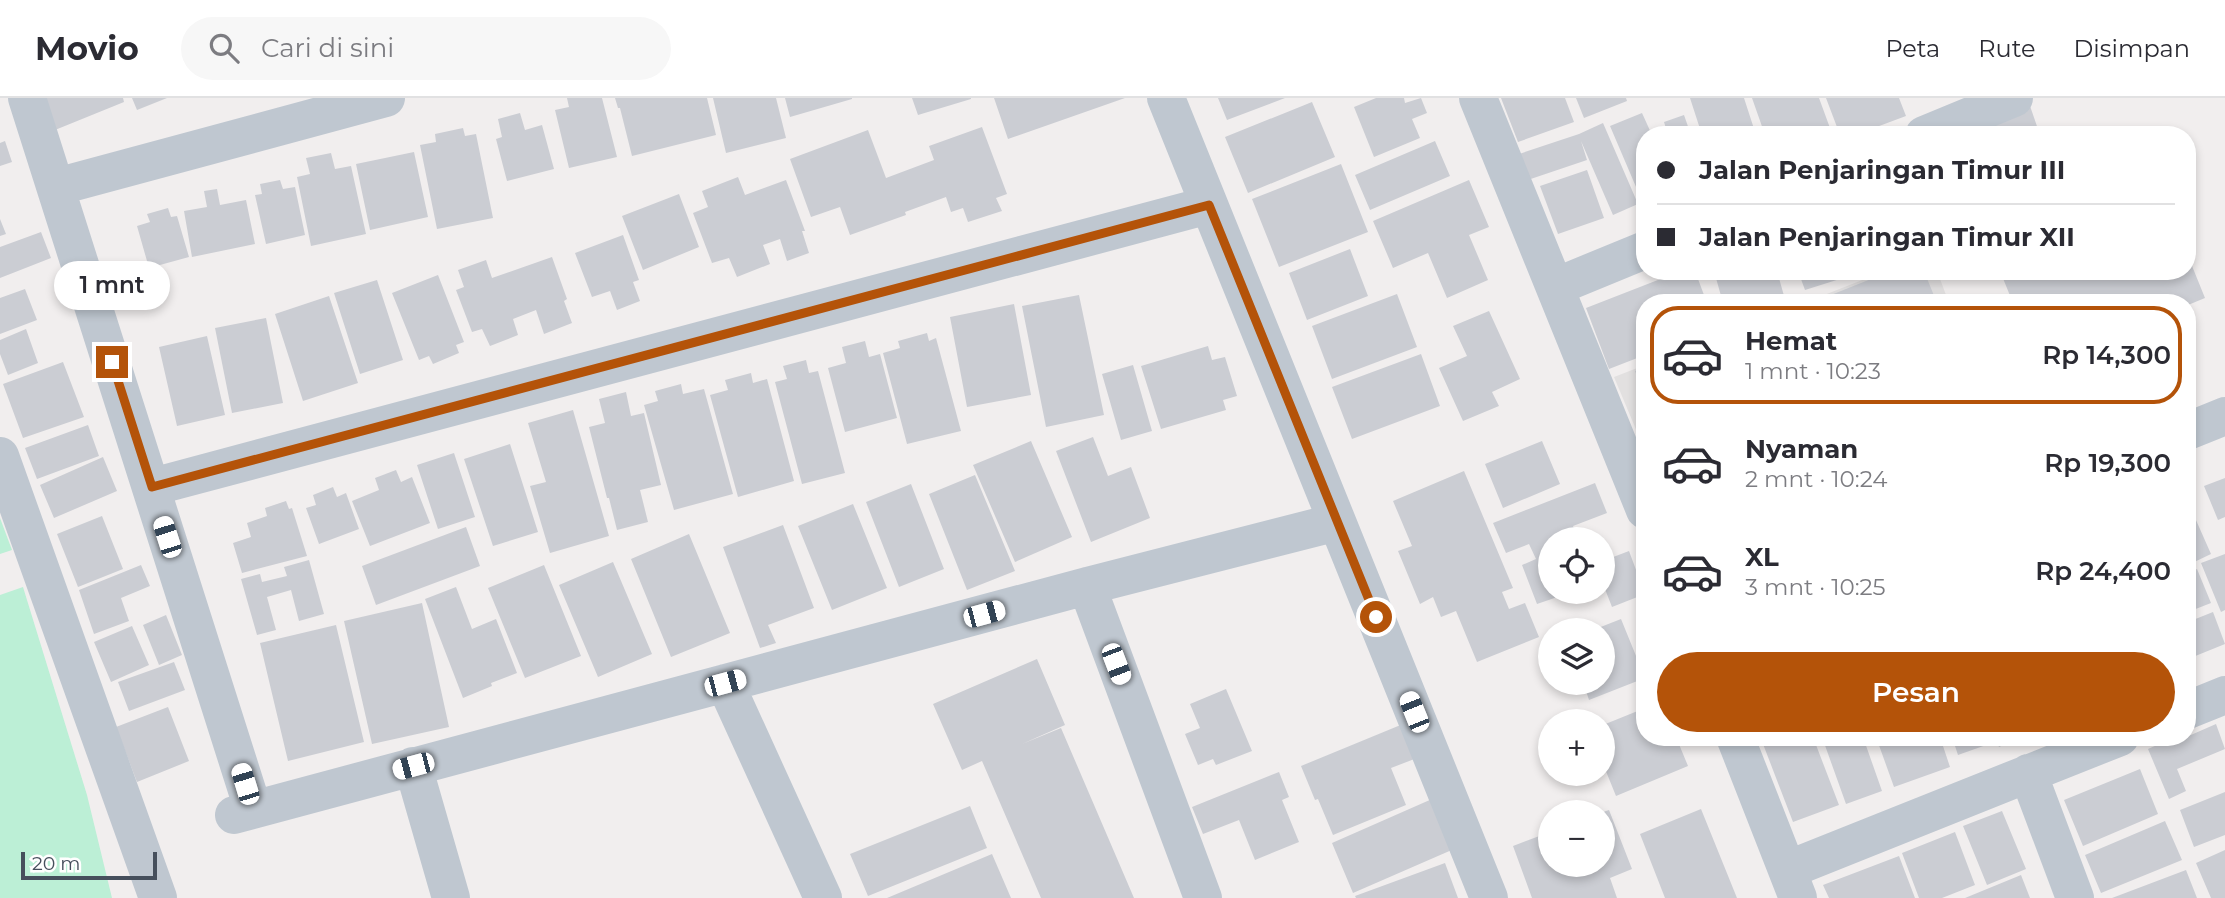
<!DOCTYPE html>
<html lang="id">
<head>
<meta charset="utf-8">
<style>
  :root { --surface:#fff; --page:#f7f7f7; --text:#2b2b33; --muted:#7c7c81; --line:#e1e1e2; --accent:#b45309 }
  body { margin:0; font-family:Montserrat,sans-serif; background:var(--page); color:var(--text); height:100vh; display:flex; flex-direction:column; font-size:26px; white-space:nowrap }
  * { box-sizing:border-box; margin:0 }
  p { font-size:23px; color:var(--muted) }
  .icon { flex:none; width:38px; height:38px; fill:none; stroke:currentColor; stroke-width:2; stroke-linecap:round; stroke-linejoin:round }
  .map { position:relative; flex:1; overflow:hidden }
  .panel { position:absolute; left:1636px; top:196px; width:560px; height:452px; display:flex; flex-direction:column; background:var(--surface); border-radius:28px; box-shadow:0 4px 10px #0003 }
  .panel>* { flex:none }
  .hud { position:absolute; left:1636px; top:28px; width:560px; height:154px; border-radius:28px; box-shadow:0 4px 10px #0003; display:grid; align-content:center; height:154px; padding:0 21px; background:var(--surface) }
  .controls { position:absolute; left:1538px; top:429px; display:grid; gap:14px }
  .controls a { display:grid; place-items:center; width:77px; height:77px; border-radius:50%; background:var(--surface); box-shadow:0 4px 10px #0003; font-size:35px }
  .scale { position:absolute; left:21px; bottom:18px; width:136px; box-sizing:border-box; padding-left:7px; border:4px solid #464f5c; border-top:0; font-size:19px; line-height:24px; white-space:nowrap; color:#464f5c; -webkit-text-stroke:5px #fff; paint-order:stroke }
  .end { position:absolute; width:32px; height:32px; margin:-16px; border:9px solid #b45309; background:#fff; box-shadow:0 0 0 4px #fff }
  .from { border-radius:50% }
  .bubble { position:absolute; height:49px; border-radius:24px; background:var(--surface); box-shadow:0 4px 10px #0003; font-size:23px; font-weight:600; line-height:49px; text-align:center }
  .car { position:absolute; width:21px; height:42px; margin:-21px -10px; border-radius:9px; box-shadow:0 0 5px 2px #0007; background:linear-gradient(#fff 24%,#345 0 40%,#fff 0 76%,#345 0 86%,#fff 0) }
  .hud b { display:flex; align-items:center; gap:24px; height:66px; font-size:26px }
  .hud b+b { border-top:2px solid var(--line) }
  .hud i { width:18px; height:18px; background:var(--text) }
  ul { padding:12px 0 0; list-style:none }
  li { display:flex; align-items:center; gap:21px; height:98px; margin:0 14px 10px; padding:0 7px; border:4px solid transparent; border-radius:28px }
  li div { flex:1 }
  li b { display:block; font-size:26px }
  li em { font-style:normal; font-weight:600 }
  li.current { border-color:var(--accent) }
  li>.icon { width:63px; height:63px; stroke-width:1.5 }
  .button { display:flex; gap:14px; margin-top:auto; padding:14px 21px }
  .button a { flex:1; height:80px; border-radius:42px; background:var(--accent); color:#fff; font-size:28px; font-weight:600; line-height:80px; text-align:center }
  header { display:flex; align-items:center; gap:42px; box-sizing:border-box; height:98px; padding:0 35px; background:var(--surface); border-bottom:2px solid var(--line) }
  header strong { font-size:33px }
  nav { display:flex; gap:38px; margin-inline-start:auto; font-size:24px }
  .search { width:490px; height:63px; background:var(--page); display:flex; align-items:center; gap:18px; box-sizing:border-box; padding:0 24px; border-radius:38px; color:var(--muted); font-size:26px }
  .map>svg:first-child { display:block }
  .education { fill:#e2e0e0 }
  .green { fill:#bcefd6 }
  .building { fill:#cbcdd3 }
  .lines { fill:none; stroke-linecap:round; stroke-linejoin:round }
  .street { stroke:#bfc7d0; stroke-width:38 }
  .route { stroke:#b45309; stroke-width:9 }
</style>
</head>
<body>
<header>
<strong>Movio</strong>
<div class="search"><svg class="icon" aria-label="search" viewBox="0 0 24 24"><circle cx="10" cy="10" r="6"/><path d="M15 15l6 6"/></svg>Cari di sini</div>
<nav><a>Peta</a><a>Rute</a><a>Disimpan</a></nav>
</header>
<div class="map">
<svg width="2225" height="800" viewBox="0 0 2225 800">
  <rect width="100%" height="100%" fill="#f1eeee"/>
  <path class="education" d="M1885,173H1937L1949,205H1804Z
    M1645,267V353L1614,279Z"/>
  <path class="green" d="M0,420L12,452L0,456Z
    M23,489L87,697L112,800H0V497Z"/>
  <path class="building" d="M42,0H123L124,4L55,32Z
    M132,0H167L137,12Z
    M567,0H602L617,59L569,70L555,12L569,9Z
    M615,0H707L716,37L632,58L620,10H618Z
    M713,0H776L786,40L726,55Z
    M785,0H852V1L790,19Z
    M912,0H971V1L918,17Z
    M994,0H1125L1008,41Z
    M1218,0H1285L1227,22Z
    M1376,0H1404L1405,5L1421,0L1427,15L1412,21L1420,40L1374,59L1354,9Z
    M1501,0H1565L1574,24L1518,44Z
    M1576,0H1626L1627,3L1584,20Z
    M1690,0H1744L1756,37H1702Z
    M1752,0H1819L1830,30L1810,37H1765Z
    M1826,0H1899L1906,18L1855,37H1840Z
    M1312,4L1335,59L1248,95L1225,39Z
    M2030,8L2040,37H1972Z
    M520,15L525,32L542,27L554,71L507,83L496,41L502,39L498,21Z
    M1642,15L1652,37H1645V110L1610,28Z
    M1684,17L1691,37H1668L1664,24Z
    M1603,25L1638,106L1613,117L1581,43L1587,62L1522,84L1513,58L1579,36Z
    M982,29L1007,96L996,100L1002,113L968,124L963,110L951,114L946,99L905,114L906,117L850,137L840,109L811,119L790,61L868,32L886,80L934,62L929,48Z
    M463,30L465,38L476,36L493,120L437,131L420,47L436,44L435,36Z
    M5,43L12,64L0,68V45Z
    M1435,43L1450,78L1370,112L1355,77Z
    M414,54L428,119L370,132L356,66Z
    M331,55L335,71L351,68L366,136L311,148L297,79L310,76L306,60Z
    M1341,66L1368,134L1279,169L1252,101Z
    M1587,72L1604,120L1558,136L1540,88Z
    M738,79L745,97L786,82L805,133H802L809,155L787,163L780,141L763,147L770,166L737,179L729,160L712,165L693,115L708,109L702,93Z
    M280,82L283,91L295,89L305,137L266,146L255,97L262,96L260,86Z
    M1469,82L1489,129L1469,137L1488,182L1447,200L1428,155L1393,170L1373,123Z
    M217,91L220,107L246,102L255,146L192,159L184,113L207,109L204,93Z
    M679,96L699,149L643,172L622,118Z
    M168,110L171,119L177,118L189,159L149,170L137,128L150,124L147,116Z
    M0,121L6,136L0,138Z
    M41,134L51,160L0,180V149Z
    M623,137L639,182L633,184L640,203L617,212L610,193L592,199L575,155Z
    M1350,151L1368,198L1307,222L1289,175Z
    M2188,158L2205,200L2188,207V205H2013L2000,173H2188Z
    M552,159L567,201L564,203L572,225L544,236L536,212L513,221L518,237L490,248L482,231L472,234L456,192L464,189L458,172L486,162L492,180Z
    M1681,173H1695L1707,205H1645V257L1609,271L1586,210Z
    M1714,173H1777L1786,205H1723Z
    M1798,173H1862V174L1805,192Z
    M1891,173H1924L1937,205H1811Z
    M438,177L464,244L456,247L459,255L433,266L429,258L419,262L392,195Z
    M377,182L403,262L360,276L334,195Z
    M25,191L37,222L0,236V200Z
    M1397,196L1417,249L1332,281L1312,228Z
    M1079,197L1104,317L1046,329L1022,208Z
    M329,198L358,285L303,303L275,216Z
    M1014,206L1031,297L967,309L950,219Z
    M1489,213L1520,281L1492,294L1499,308L1463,323L1439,270L1467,258L1453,228Z
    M266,220L283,305L232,315L215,230Z
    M26,231L38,265L8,277L0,256V242Z
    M927,235L929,243L936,240L961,333L907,346L883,255L900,250L898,243Z
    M207,238L225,317L177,328L159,249Z
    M865,243L869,259L880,256L897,320L845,334L828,270L846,265L842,249Z
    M1208,248L1212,262L1225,259L1237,298L1223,302L1226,312L1161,331L1141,268Z
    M1421,256L1440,308L1352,341L1332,289Z
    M806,262L809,275L818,273L845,375L802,386L775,284L787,281L783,268Z
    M63,264L84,319L23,340L3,286Z
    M1133,267L1152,333L1121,342L1102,276Z
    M1645,269V299L1635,273Z
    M751,275L753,285L767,281L794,383L738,399L710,297L728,292L725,282Z
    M681,286L683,296L704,291L733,396L674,412L644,307L658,303L655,293Z
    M626,294L631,318L644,315L661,387L640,392L648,424L617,432L609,400H607L589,329L605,325L599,301Z
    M573,312L609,438L550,455L530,388L546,384L528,325Z
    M88,327L99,358L37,381L25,350Z
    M1093,339L1108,378L1131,369L1150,420L1091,444L1056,353Z
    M1031,343L1072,439L1015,464L973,367Z
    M1542,343L1560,386L1503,410L1485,366Z
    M510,346L538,434L493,448L464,361Z
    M454,355L475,419L438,431L417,367Z
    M103,359L117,393L54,420L40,387Z
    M396,372L401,384L412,379L430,425L370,448L352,403L379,392L375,380Z
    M1464,373L1513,490L1502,494L1509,511L1525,505L1539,539L1477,564L1456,513L1441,519L1433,499L1420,506L1398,453L1412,448L1393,403Z
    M975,377L1015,473L967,492L929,396Z
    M2225,380V419L2218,422L2204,388Z
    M1595,385L1607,415L1573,428L1578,441H1550V494H1572L1537,506L1522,467L1536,461L1529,446L1506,455L1493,425Z
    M911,386L944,471L899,489L866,404Z
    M333,389L337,399L346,395L359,431L319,446L306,410L316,407L313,397Z
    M286,403L289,411L292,410L307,458L242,475L233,445L251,439L247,425L267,418L265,410Z
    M2188,404L2211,456L2188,467Z
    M853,406L887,490L832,512L798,428Z
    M102,418L123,471L78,489L57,436Z
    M783,427L814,510L768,527L776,545L760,550L723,449Z
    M466,429L480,468L376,507L362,468Z
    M689,436L730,535L671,559L631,461Z
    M1603,448L1608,461L1629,453L1645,496L1612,509L1603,486Z
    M2225,456V512L2221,514L2201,465Z
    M309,462L324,516L299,523L291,492L267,499L276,532L257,537L241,481L260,476L262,484L287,478L284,469Z
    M613,464L652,556L598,579L559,487Z
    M141,467L150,488L121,500L129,523L94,536L79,492Z
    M544,467L581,558L525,580L488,490Z
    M2197,471L2211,505L2188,514V475Z
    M456,489L472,531L496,521L517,575L491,585L492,588L463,600L425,501Z
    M422,505L449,629L372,646L344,523Z
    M2213,514L2225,546L2188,561V524Z
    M166,517L182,557L159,567L143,527Z
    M1621,521L1645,580L1589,602L1583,584H1603V532H1593Z
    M336,527L364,644L288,663L260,545Z
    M132,528L149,567L111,584L94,544Z
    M1037,561L1065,627L1022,646L1061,630L1134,800H1041L982,663L962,672L933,606Z
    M174,564L185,592L129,613L118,584Z
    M1226,591L1252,653L1216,667L1213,661L1198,667L1185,636L1200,630L1190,606Z
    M168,609L189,663L137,684L116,629Z
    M1645,610V639H1676L1688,668L1616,698L1603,666V627Z
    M1403,626L1417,660L1391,670L1406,707L1333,737L1318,701L1315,702L1301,668Z
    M2216,626L2225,651L2177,671L2186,693L2169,701L2148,651L2166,643L2168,647Z
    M1783,639H1813L1839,707L1793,724L1763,646Z
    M1822,639H1863L1882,693L1846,706Z
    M1876,639H1940L1950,669L1894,689Z
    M1952,639H1986L1989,646L1958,657Z
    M1995,639H2022L1999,649Z
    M2140,671L2158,716L2083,748L2064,702Z
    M1279,674L1289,699L1282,702L1299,744L1255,762L1239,722L1203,736L1192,709Z
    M2225,694V737L2194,749L2180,712Z
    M1432,701L1454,751L1353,795L1332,745Z
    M970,708L987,750L868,798L850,756Z
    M1701,711L1737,800H1665L1640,736Z
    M1609,712L1632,771L1610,780L1617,800H1532L1513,748L1550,734V766H1603V714Z
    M2002,713L2026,771L1987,787L1963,728Z
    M2165,723L2182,762L2101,795L2085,757Z
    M1955,734L1975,787L1942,800H1919L1902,755Z
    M2225,752V800H2211L2196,765Z
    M992,756L1011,800H887Z
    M1899,758L1915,800H1829L1823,787Z
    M1445,765L1458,800H1356L1355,798Z
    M2186,772L2197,800H2112Z
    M2021,777L2030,800H1965Z"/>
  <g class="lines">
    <path class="street" d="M27,0L253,711
      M1166,0L1489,800
      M1478,0L1645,412
      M1924,37L2014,0
      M56,89L386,0
      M1555,189L1645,152
      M2188,333L2225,318
      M0,358L158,800
      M152,389L1209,107
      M1087,488L1203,800
      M725,585L823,800
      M2188,612L2225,597
      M1735,639L1798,800
      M413,668L451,800
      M2028,675L2075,800
      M234,717L1087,488L1337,424
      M1787,772L2120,639"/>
  </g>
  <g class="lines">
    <path class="route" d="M112,264L152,389L1209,107L1376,519"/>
  </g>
</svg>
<div class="controls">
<a><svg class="icon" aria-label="locate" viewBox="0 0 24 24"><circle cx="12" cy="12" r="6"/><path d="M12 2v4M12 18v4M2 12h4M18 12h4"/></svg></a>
<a><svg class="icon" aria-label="layers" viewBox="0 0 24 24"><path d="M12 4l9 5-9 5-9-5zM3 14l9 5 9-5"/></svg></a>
<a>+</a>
<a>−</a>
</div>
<div class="scale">20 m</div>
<i class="end from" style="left:1376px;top:519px"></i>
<i class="end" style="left:112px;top:264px"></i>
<div class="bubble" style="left:54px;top:163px;width:116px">1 mnt</div>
<i class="car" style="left:167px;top:439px;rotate:342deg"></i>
<i class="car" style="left:984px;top:516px;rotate:75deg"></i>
<i class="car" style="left:1116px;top:566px;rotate:159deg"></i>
<i class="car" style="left:725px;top:585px;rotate:75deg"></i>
<i class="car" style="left:1414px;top:614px;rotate:338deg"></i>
<i class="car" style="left:413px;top:668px;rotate:255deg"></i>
<i class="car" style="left:245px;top:686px;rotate:343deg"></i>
<div class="hud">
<b><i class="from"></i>Jalan Penjaringan Timur III</b>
<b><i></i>Jalan Penjaringan Timur XII</b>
</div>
<section class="panel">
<ul>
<li class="current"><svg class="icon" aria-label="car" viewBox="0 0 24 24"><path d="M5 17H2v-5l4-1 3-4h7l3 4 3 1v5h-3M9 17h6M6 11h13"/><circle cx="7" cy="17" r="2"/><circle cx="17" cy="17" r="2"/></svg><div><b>Hemat</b><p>1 mnt · 10:23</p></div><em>Rp 14,300</em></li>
<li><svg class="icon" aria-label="car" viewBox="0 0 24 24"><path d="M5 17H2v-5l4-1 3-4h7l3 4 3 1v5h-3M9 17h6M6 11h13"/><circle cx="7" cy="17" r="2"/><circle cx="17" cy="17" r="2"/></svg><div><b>Nyaman</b><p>2 mnt · 10:24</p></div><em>Rp 19,300</em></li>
<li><svg class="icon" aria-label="car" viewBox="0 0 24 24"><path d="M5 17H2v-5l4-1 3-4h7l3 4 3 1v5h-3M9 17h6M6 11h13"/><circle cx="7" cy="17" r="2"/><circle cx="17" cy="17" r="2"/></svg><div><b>XL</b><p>3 mnt · 10:25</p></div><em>Rp 24,400</em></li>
</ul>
<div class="button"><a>Pesan</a></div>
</section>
</div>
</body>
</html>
